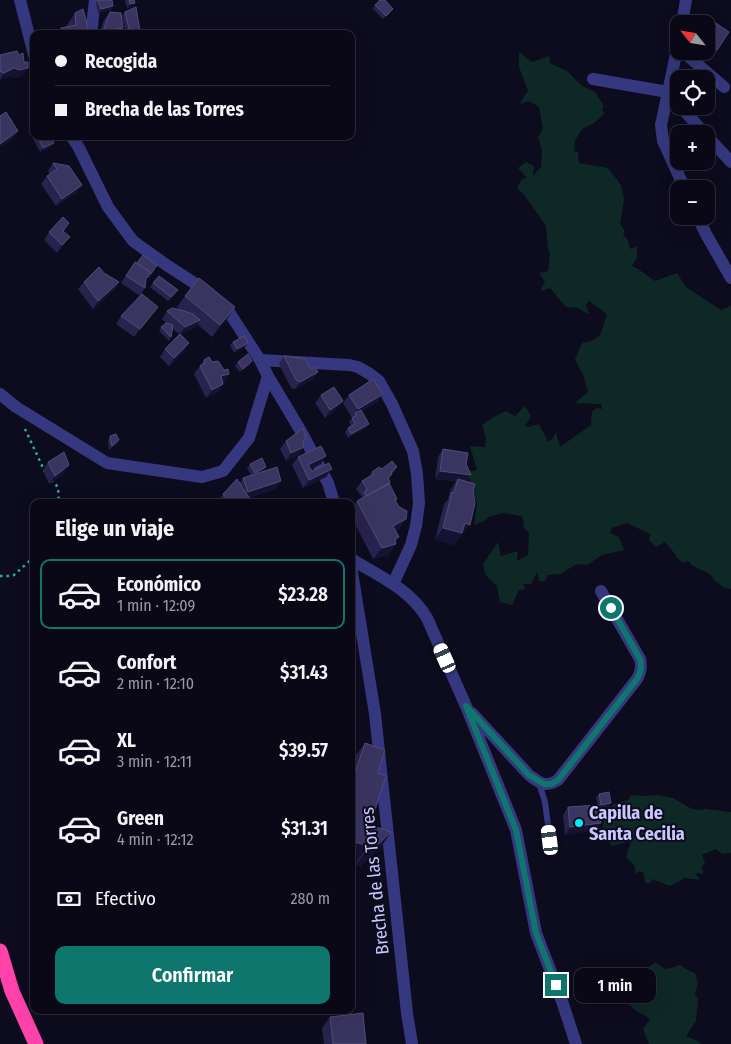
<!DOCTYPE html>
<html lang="es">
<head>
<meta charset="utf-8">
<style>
  :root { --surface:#0a0816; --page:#13111f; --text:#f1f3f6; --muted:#999aa1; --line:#2a2935; --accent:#0f766e }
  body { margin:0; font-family:"Fira Sans Condensed",sans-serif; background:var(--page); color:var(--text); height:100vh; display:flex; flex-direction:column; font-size:19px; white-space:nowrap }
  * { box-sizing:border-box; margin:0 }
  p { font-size:16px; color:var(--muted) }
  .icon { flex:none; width:28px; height:28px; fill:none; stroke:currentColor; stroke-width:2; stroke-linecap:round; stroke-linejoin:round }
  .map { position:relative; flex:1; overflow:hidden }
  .side { position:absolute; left:30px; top:499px; width:325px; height:515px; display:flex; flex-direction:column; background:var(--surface); border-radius:10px; box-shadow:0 5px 20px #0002,0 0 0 1px var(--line) }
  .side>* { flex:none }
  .banner { position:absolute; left:30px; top:30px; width:325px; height:110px; border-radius:10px; box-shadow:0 5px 20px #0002,0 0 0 1px var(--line); display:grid; align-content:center; height:110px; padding:0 25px; background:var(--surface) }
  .needle { width:32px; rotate:300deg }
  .fabs { position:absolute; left:670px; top:15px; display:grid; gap:10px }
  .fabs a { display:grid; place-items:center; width:45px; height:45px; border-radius:10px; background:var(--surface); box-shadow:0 5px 20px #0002,0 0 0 1px var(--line); font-size:25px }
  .end { position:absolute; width:22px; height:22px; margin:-11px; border:6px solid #0f766e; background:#fff; box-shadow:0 0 0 2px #fff }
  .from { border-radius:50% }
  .bubble { position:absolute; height:35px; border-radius:10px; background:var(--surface); box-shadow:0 5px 20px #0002,0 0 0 1px var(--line); font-size:16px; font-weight:600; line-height:35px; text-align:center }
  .car { position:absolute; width:15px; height:30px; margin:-15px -8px; border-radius:6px; box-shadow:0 0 4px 1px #0007; background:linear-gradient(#fff 24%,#345 0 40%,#fff 0 76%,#345 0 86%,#fff 0) }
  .banner b { display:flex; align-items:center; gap:18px; height:48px; font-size:19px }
  .banner b+b { border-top:1px solid var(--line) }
  .banner i { width:12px; height:12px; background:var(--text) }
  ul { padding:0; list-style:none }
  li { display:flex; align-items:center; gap:15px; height:70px; margin:0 10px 8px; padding:0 15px; border:2px solid transparent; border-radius:10px }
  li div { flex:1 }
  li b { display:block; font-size:19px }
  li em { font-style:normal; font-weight:600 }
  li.on { border-color:var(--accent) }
  li>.icon { width:45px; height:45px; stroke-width:1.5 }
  h2 { padding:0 25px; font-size:22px; line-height:60px }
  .pay { display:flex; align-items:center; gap:12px; height:55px; padding:0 25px; font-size:19px }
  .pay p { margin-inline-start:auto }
  .cta { display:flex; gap:10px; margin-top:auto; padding:10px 25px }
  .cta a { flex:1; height:58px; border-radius:10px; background:var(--accent); color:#fff; font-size:20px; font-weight:600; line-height:58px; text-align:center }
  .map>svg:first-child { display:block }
  .green { fill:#0e2825 }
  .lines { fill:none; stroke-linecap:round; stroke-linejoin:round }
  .path { stroke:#2ab19f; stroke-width:2.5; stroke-dasharray:2.5 4; stroke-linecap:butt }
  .lane { stroke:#35387e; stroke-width:6 }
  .street { stroke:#35387e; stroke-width:12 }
  .highway { stroke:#ff43ab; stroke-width:15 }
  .wall { fill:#28234c }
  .shaded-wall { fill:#161232 }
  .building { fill:#3a3560; stroke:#504c79 }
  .route { stroke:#0f766e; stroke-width:6 }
  .poi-dot { fill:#00edf3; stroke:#0d0b1e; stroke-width:2 }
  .labels { text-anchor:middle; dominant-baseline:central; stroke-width:4; stroke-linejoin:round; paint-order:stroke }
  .poi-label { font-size:18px; font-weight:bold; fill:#cbc8ff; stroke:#0d0b1e; text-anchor:start }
  .street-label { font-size:18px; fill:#cbc8ff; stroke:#0d0b1e }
</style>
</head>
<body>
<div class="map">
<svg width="731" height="1044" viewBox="0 0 731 1044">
  <rect width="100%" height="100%" fill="#0d0b1e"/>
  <path class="green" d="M519,52L532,62L549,56L550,63L567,71L582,86L595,92L604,106L602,109L604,114L594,123L582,129L575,141L574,151L578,152L579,163L608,168L621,185L624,199L620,224L625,231L623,234L628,240L630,249L637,246V258L632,266L638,269L655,281L677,273L686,287L721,310L731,306V589L725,588L715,581L710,574L693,566L688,561L683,563L676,557V555L665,542L656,547L649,540L650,534L627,523L612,528L610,533L619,537L624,550L602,555L587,565L577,564L560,574L548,575L545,581H539L537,572L531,584H523L525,589L519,590L512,605L500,602L497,586L485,574L483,564L498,542L501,556L518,551L517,561L528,555L529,533L523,527L524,522L522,516L503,513L488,517L486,520L474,525L477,503L467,472L477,470L470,446L485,447L486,438L482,425L492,418L506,411L515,416L525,406L531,416L525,426L528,427L539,424L548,442L553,438L556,432L560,447L591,425L592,411L597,408L602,409L601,404L575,403L588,392L584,377L575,359L582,343L591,341L600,336L607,314L589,301L586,305L589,314L586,313L578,308L566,307L550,288L541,291L542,287L545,282L539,273L548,271L550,254L548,249L546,226L525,196L517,188L522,179L527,178L518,168L526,162L534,166L533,176L541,167L542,150L538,137L543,129L539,107L529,101L520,104L521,101L528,91L519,67Z
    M631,795L642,796L657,795L673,798L692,809L700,810L705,809L731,812V853L722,854L716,849L702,855L705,863L702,866L703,874L695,873L700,880L685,878L670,886L652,879L651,883H645L644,874L640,871L636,874L634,865L626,857L631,841L612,846L602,832C606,810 605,805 628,800Z
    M656,962L665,969L671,968L680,965L688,970L695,973L698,983L695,994L698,999L696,1021L686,1036L698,1041L701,1044H649L643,1029L650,1019C645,1015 639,1013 635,1010C629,1005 625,998 623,991L627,986V977L642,979L646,969Z"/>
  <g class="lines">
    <path class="path" d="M25,429L45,472
      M51,480L58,487L59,502
      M0,576H8L14,575L34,557"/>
    <path class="lane" d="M539,783L545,802L550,840"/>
    <path class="street" d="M20,0L34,55
      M682,24L686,0
      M91,34L95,0
      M679,40L661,125L663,141L685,189
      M682,51L724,87
      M593,79L668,92L679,104
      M680,106L705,134
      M706,135L731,162
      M71,136L78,146L108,207L133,241L165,264L205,290L229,312L260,360L268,376L302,433L328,483L334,502
      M697,216L706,234L731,278
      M260,360L349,365L358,367L370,374L379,381L392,404L413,451L417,474L419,503L416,526L411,545L393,584
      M0,394L16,407L107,463L202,477L223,471L249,438L268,376
      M351,559C379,576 410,589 427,618L466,706L516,830L536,933L562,1001L576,1044
      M351,566L375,714L407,1013L412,1044
      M472,713L529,775C540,783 545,788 558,780L637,679C641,672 642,667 640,659L601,591"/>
    <path class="highway" d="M0,951L12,991L36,1044"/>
  </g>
  <path class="wall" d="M98,0L113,6L111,10L98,13L96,4Z
    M126,0H134L135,3L132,7L127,8L125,1Z
    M375,5L393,9L383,19L373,9Z
    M110,12L123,28L119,34H99L104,20Z
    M125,12L140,31L137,34H126L122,16Z
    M75,13L87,34H57L61,28L67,27V25Z
    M706,24L729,32L712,58L700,51H706Z
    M0,55L24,62L28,68L22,76L14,78L9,76L0,80Z
    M698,66L718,84L715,88L706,96V79H692L690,77Z
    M35,136H50L51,147L40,152L33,139Z
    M53,163L82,185L76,193L56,206L41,184L47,176L50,174L48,171Z
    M64,231V245L57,253L44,240L49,232Z
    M135,262L151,274L149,278L147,277L146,279L145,288L140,296L121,283Z
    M84,282L114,290L93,309L78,289Z
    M153,283L175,294L168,301L150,287Z
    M185,296L227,319L212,337L197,324L195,328L180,334L189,343L184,351L169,366L160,357L165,349L179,334L173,329L171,337L169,341L159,331L161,327L166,323L162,319L167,311L180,310L177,307Z
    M153,314L134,337L116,324L121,316Z
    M233,342L245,347L234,353L230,345Z
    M284,356L311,370L318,372L312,380L295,389L291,388L279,364Z
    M204,360L212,362L229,374L224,382L223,383V384L218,392L206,398L194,374Z
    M238,362L250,364L240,372L235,366Z
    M383,394L377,402L362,411L366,428L348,438L345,432L348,428L351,426L349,422L352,418L343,403L349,395Z
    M321,395L337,409L325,418L315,403Z
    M110,436L119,440L116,444L109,450L108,440Z
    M286,441L299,455L286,461L280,449Z
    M443,449L466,464L467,482L462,536H461L454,545L435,540L444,504L448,499L450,491L456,481L435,479L438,457Z
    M298,457L321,464L311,469L312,471L326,477L303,488L292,465Z
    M48,462L64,473L49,484L43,470Z
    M250,464L264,471L276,489L249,498L252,502H219L218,501L223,494L240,483L243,478L251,475L247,468Z
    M397,467L389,479V484L397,499L396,501L398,530L396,531V544L388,555L373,559L351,516V510L357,501L360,500L362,497L356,489L362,481L369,476L372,472L382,469Z
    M365,743L378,773L370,825L391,832L381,847L360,867L356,865L357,861L351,859V768L354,758Z
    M599,794L608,807L599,809L595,830L565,835L563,815L568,807L598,805L596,797Z
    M330,1017L366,1044H324L322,1028Z"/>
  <path class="shaded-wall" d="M135,3L132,7L127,8L130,4Z
    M113,6L111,10L98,13L101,9Z
    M123,28L119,34H101L103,31Z
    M140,31L137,34H129L130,33Z
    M14,68H28L22,76L14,78L9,76L0,80L4,73Z
    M18,131L13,139L0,148V144Z
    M54,143L51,147L40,152L43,148Z
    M82,185L76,193L56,206L62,199Z
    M70,237L64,245L57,253L62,245Z
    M119,282L114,290L93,309L98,301Z
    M158,307L153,314L134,337L140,329Z
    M235,307L227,319L212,337L220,325Z
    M200,320L195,328L179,335L185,327Z
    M189,343L184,351L169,366L174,358Z
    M248,343L245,347L234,353L237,349Z
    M252,361L250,364L240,372L243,369Z
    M318,372L312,380L295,389L300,382Z
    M229,374L224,382L216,384L221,376Z
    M223,384L218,392L206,398L212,390Z
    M383,394L377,402L356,415L355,413L358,409Z
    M343,401L337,409L325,418L330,410Z
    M369,424L366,428L348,438L351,434Z
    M304,447L299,455L286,461L291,453Z
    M326,456L321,464L305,472L308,465Z
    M69,465L64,473L49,484L55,476Z
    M266,467L264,471L252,477L255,473Z
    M332,469L326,477L303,488L309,480Z
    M440,471L471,475L466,483L458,479L456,481L435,479Z
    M281,481L276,489L242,500L248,492Z
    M406,519L398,530L385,538L393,526Z
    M465,523L470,525L454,545L435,540L443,528Z
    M399,537L394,544H396L388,555L373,559L382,548Z
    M611,803L608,807L599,809L601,805Z
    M601,823L595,830L565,835L570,827Z
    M391,832L381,847L360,867L356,865L367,850Z
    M355,842L368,846L357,861L351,859V848Z"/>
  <path class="building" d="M98,0H112L113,6L101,9Z
    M129,0H134L135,3L130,4Z
    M380,0H385L393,9L386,16L375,5Z
    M136,7L140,31L130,33L125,12Z
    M83,9L87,23V34H63L61,28L76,25L75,13Z
    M110,12L121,13L123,28L103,31Z
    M707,17L729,32L717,50L706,44V24H702Z
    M17,51L19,55L23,53L24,62H28V68L19,70L14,68L4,73L0,71V55Z
    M698,66L718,84L711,91L706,86V79H699L692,73Z
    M6,112L18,131L0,144V116Z
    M37,136H50L54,143L43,148Z
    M53,163L69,166L82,185L62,199L47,176L57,169Z
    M63,217L69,223L63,231L70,237L62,245L49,232Z
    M143,255L157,265L151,274L149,273L150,272L137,263Z
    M135,262L150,272L146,279L145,288L126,276Z
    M99,267L104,273L119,282L98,301L84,282Z
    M159,276L178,290L171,297L153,283Z
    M199,278L235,307L220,325L185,296Z
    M142,294L158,307L140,329L121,316Z
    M172,308L181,310L193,314L200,320L185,327L167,311Z
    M166,323L173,325L171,337L161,327Z
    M180,334L189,343L174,358L165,349Z
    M244,336L248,343L237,349L233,342Z
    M248,354L252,361L243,369L238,362Z
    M284,356L305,359L311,370L315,367L318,372L300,382L296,380Z
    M209,357L212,362L218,361L224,370L228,369L229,374L221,376L223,384L212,390L200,366L205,363L204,360Z
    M373,379L383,394L358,409L349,395Z
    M334,387L343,401L330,410L321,395Z
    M361,410L369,424L351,434L348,428L355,424L352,418L356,416L355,413Z
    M303,428L306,438L303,442L304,447L291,453L286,441Z
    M116,434L119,440L112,446L110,436Z
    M321,446L326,456L308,465L312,471L329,463L332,469L309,480L298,457Z
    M443,449L468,453L466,464L471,475L440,471Z
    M64,452L69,465L55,476L48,462Z
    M262,458L266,467L255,473L250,464Z
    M392,461L397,467L391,472L392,474L388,478L390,482L389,484L366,496L364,493L367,489L362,481L374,474L372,472L379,467L382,469Z
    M277,467L281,481L248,492L243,478Z
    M237,479L252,502H229L223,494Z
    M458,479L475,484L473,491L475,503L470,525L465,523L462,533L443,528L452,492L454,493Z
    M389,483L397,499L395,500L399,507L407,511L406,519L393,526L399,537L395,539L396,544L382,548L357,501Z
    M365,743L385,750L378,773L386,776L370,825L391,832L371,851L367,850L368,846L355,842L351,855V785Z
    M609,792L611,803L601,805L599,794Z
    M599,805L601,823L570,827L568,807Z
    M363,1013L366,1044H333L330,1017Z"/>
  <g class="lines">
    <path class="route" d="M556,985L536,933L516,830L466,706L529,775L544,784H551L558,780L637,679C641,672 642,667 640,659L611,608"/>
  </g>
  <circle class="poi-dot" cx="579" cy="823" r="5"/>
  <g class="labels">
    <g class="poi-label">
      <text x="589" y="813">Capilla de<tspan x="589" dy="21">Santa Cecilia</tspan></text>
    </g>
    <g class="street-label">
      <text transform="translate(375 881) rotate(-96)">Brecha de las Torres</text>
    </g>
  </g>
</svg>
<div class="fabs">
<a><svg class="needle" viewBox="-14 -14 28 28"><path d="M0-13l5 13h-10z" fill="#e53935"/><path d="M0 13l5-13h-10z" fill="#999aa1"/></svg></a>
<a><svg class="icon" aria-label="locate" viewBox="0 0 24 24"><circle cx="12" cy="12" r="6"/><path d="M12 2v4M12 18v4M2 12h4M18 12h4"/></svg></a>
<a>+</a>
<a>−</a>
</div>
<i class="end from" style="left:611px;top:608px"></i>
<i class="end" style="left:556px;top:985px"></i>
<div class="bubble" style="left:574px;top:968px;width:82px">1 min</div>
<i class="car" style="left:445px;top:658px;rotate:336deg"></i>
<i class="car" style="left:550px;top:840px;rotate:353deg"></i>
<div class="banner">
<b><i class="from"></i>Recogida</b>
<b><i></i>Brecha de las Torres</b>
</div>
<section class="side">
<h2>Elige un viaje</h2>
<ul>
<li class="on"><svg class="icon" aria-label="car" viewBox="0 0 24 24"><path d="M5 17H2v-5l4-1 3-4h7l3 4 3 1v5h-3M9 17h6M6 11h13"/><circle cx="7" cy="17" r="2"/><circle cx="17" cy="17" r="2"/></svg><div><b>Económico</b><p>1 min · 12:09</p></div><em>$23.28</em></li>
<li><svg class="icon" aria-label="car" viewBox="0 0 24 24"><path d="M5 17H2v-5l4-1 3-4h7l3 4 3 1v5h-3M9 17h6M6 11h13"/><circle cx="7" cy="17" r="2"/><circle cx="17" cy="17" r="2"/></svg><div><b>Confort</b><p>2 min · 12:10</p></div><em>$31.43</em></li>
<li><svg class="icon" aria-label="car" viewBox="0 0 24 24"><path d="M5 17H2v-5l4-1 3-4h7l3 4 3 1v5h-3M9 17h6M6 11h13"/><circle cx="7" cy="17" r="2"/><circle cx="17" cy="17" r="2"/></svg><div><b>XL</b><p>3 min · 12:11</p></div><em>$39.57</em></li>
<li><svg class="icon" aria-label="car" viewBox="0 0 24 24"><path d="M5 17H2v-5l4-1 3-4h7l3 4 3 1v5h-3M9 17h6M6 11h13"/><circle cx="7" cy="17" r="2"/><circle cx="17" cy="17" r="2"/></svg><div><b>Green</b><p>4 min · 12:12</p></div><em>$31.31</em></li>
</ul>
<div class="pay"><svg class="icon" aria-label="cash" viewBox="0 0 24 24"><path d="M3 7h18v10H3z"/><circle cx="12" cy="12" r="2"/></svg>Efectivo<p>280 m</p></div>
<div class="cta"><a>Confirmar</a></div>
</section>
</div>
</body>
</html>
